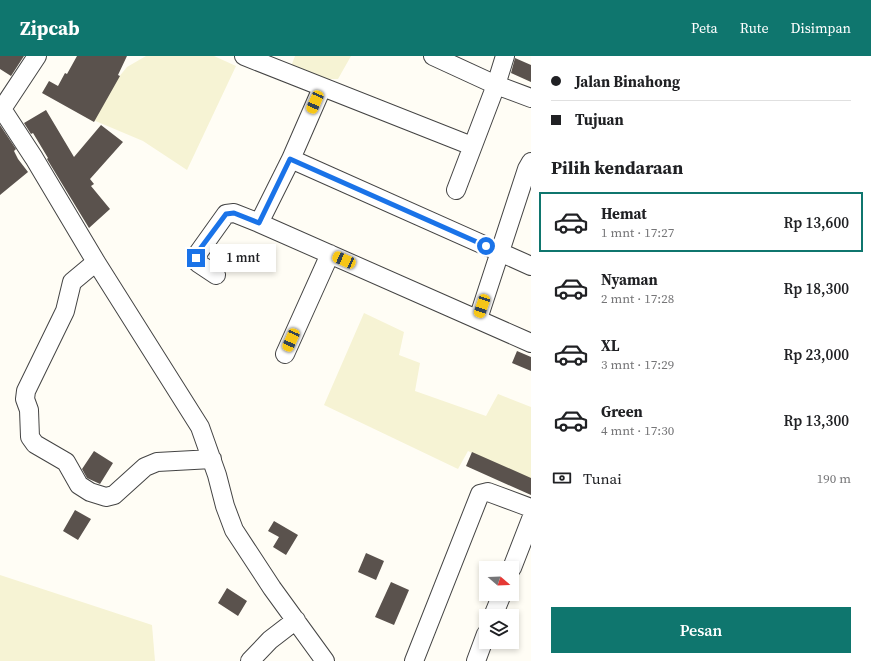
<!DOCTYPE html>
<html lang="id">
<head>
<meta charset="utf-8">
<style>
  :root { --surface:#fff; --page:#f2f2f2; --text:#202124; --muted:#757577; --line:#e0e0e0; --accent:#0f766e }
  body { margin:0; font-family:"Source Serif 4",serif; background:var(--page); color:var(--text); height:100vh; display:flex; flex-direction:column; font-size:15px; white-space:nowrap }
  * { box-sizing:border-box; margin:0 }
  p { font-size:13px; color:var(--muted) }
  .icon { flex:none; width:22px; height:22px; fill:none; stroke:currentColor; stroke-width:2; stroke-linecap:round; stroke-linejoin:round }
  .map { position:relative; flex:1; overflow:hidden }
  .panel { display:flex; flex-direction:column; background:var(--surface); width:340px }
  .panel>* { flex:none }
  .guide { display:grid; align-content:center; height:88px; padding:0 20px; background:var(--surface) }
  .needle { width:26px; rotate:109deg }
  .buttons { position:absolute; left:479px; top:505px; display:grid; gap:8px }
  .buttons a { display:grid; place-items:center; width:40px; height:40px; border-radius:0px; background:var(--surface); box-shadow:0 2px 6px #0003; font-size:20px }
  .end { position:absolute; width:18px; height:18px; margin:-9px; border:5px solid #1a73e8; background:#fff; box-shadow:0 0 0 2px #fff }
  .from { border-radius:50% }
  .bubble { position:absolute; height:28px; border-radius:0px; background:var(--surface); box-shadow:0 2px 6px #0003; font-size:13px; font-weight:600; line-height:28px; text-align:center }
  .car { position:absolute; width:12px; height:24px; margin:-12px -6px; border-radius:5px; box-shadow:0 0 3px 1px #0007; background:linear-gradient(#f5c518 24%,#345 0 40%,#f5c518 0 76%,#345 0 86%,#f5c518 0) }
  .guide b { display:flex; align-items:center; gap:14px; height:38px; font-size:15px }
  .guide b+b { border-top:1px solid var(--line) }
  .guide i { width:10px; height:10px; background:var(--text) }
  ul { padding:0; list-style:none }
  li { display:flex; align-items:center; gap:12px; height:60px; margin:0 8px 6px; padding:0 12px; border:2px solid transparent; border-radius:0px }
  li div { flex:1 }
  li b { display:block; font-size:15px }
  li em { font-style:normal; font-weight:600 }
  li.on { border-color:var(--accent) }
  li>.icon { width:36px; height:36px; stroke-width:1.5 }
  h2 { padding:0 20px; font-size:18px; line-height:48px }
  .pay { display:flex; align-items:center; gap:10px; height:44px; padding:0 20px; font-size:15px }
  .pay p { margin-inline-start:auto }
  .primary-button { display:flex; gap:8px; margin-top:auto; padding:8px 20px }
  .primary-button a { flex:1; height:46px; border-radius:0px; background:var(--accent); color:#fff; font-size:16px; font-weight:600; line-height:46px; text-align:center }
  header { display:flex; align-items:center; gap:24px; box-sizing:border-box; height:56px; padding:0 20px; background:var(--accent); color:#fff }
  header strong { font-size:19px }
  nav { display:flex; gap:22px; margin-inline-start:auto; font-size:14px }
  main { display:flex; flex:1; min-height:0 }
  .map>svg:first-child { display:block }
  .farmland { fill:#f6f3d4 }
  .building { fill:#5a524d }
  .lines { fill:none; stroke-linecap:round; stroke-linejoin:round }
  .minor-casing { stroke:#444; stroke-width:20 }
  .minor { stroke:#fff; stroke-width:18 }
  .route { stroke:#1a73e8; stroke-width:5 }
</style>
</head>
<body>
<header>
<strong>Zipcab</strong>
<nav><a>Peta</a><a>Rute</a><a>Disimpan</a></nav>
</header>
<main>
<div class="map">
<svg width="531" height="605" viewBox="0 0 531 605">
  <rect width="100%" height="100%" fill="#fffdf5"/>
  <path class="farmland" d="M146,0H214L236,10L187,114L143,85L86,61L127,11Z
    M295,0H351L338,23H311L290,13Z
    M364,257L404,276L399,299L420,307L415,335L486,360L498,338L531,351V425L468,395L458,413L324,349Z
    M0,519L152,569L155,605H0Z"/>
  <path class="building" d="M0,0H24L11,20L0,13Z
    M77,0H127L118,19L120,20L94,66L42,37L49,25L58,30L65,17L67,18Z
    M515,2L531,9V26L511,17Z
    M46,54L74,101L101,69L123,86L90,123L94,128L91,130L110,153L89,172L47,103L48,102L33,77L31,78L24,67Z
    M0,69L16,93L14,95L18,103L28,116L0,139Z
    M517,295L531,301V315L512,307Z
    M94,395L113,407L100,428L87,422L82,413Z
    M472,396L531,422V439L466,410Z
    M75,454L91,463L78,484L63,475Z
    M274,465L298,479L286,499L273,491L279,481L268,475Z
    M366,497L384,505L376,524L358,516Z
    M391,526L409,534L394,569L375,561Z
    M227,532L247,545L238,560L218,547Z"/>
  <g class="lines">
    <g class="minor-casing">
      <path id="minor" d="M244,0L472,90
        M433,0L496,29L531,42
        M322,32L291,103L259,167L531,287
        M0,50L34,102L96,206L200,371L217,419L225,450L234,474L272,532L325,605
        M0,56L37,0
        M291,103L531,210
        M456,134L496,29L505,0
        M96,206L72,226L65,255L26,335L25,343L29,354L30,381L35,388L66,406L79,429L90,436L106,441L114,439L145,411L157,406L212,403
        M216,219L198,207L196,200L226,158L234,157L259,167
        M478,263L527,113L531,106
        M285,298L330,198
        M512,512L531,463
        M493,560L502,538
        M250,605L270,584L296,564
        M414,605L480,438L488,436L531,452
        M476,605L486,578"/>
    </g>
    <use href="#minor" class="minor"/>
  </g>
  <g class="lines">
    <path class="route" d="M196,202L197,197L226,158L234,157L259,167L290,103L486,190"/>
  </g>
</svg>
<div class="buttons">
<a><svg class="needle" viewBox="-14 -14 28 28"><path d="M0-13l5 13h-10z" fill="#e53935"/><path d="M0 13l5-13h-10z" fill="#757577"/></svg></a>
<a><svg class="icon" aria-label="layers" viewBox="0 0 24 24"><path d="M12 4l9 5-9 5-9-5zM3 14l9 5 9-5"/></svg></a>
</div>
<i class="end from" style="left:486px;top:190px"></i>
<i class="end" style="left:196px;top:202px"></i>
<div class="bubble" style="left:210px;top:188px;width:66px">1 mnt</div>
<i class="car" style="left:315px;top:46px;rotate:204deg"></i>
<i class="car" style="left:344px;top:204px;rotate:294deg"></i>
<i class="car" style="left:482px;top:250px;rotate:199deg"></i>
<i class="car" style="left:291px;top:284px;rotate:204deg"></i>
</div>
<section class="panel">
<div class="guide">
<b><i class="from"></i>Jalan Binahong</b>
<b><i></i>Tujuan</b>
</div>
<h2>Pilih kendaraan</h2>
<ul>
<li class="on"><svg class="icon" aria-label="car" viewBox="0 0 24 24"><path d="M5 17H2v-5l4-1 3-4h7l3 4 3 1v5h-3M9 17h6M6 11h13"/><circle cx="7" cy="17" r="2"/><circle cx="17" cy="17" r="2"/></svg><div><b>Hemat</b><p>1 mnt · 17:27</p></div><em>Rp 13,600</em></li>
<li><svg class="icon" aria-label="car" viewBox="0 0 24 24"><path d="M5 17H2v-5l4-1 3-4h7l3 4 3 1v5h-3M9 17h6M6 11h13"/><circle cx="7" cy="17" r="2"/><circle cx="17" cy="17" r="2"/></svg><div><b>Nyaman</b><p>2 mnt · 17:28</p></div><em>Rp 18,300</em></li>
<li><svg class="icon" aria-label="car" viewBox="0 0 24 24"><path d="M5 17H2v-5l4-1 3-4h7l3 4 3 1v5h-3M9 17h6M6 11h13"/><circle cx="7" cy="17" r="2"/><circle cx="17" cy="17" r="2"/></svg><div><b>XL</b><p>3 mnt · 17:29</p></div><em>Rp 23,000</em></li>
<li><svg class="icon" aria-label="car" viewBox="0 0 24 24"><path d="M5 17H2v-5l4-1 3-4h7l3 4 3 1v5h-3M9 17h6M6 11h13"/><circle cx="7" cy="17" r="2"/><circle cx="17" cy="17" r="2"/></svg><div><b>Green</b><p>4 mnt · 17:30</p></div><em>Rp 13,300</em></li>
</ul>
<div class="pay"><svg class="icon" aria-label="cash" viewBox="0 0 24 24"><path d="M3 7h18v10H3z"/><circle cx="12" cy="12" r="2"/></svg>Tunai<p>190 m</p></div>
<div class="primary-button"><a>Pesan</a></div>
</section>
</main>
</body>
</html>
